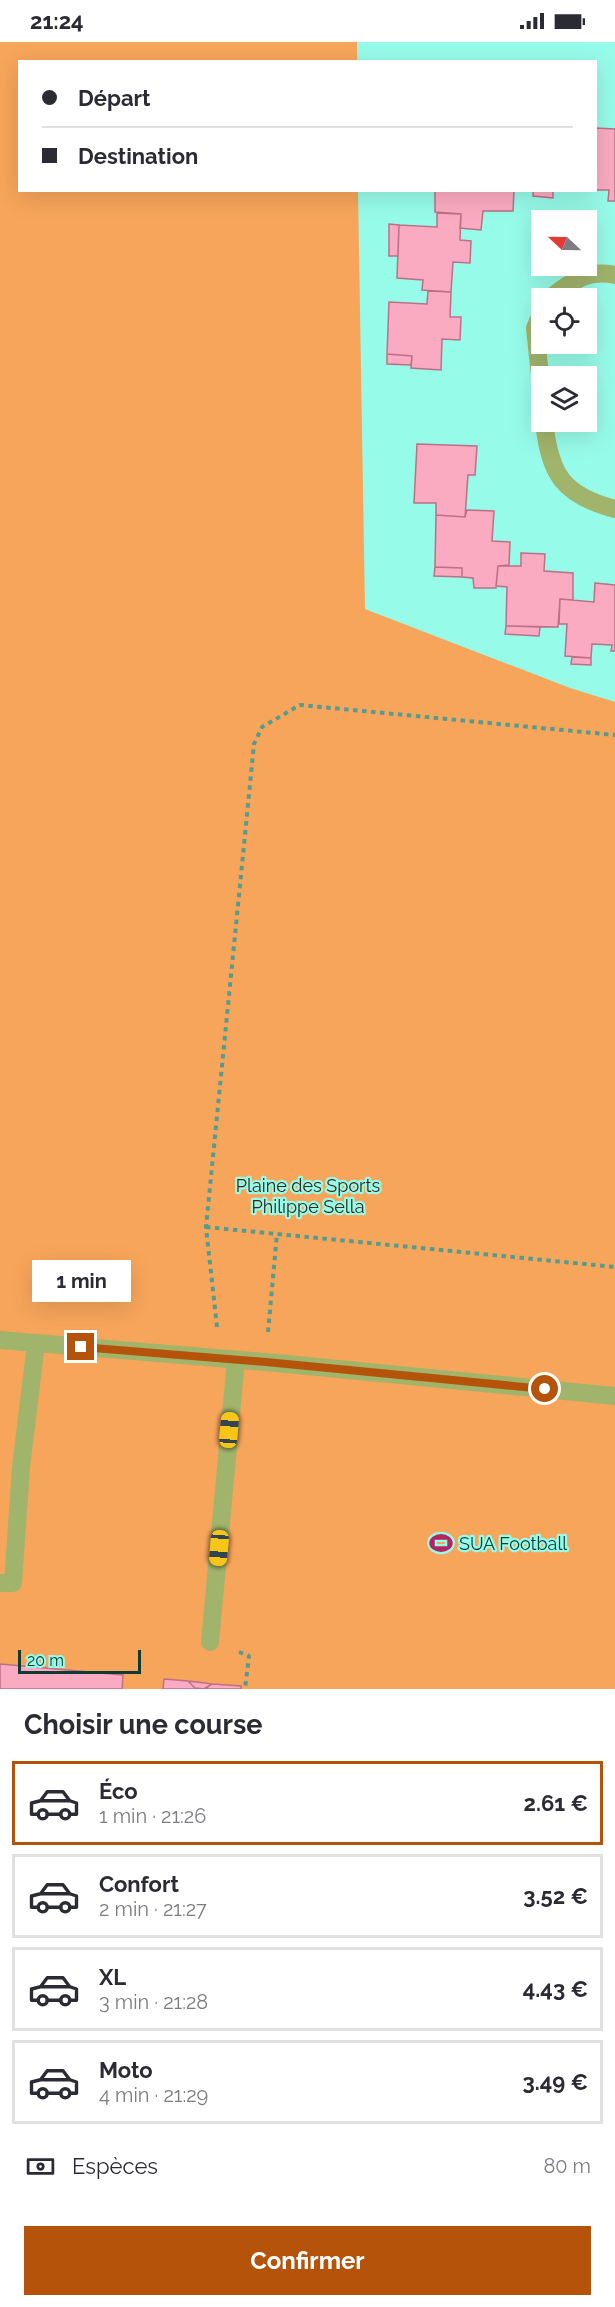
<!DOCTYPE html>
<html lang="fr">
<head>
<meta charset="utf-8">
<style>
  :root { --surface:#fff; --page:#f7f7f7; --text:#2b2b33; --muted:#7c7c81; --line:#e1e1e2; --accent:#b45309 }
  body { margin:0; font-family:Raleway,sans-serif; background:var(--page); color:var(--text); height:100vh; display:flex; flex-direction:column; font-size:22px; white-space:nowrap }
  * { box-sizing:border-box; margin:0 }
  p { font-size:20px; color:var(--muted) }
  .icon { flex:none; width:33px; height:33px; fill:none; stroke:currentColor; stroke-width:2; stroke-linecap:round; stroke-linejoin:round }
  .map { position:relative; height:1647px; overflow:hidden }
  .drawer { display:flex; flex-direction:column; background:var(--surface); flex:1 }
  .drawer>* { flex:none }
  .hud { position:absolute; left:18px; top:18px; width:579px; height:132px; border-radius:0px; box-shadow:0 6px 24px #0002; display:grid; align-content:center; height:132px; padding:0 24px; background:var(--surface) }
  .needle { width:39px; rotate:292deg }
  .buttons { position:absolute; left:531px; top:168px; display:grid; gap:12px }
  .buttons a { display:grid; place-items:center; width:66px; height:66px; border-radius:0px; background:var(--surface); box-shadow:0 6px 24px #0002; font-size:30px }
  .scale { position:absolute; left:18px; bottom:15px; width:123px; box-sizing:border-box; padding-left:6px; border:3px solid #0f3b35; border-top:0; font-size:16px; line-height:21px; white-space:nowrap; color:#0f3b35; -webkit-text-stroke:4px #97fbe9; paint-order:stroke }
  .end { position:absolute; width:27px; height:27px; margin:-14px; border:8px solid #b45309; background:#fff; box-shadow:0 0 0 3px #fff }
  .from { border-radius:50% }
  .bubble { position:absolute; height:42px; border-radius:0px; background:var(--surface); box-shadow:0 6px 24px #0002; font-size:20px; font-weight:700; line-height:42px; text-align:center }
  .car { position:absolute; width:18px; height:36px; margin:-18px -9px; border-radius:8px; box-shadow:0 0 4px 2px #0007; background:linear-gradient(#f5c518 24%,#345 0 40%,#f5c518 0 76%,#345 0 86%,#f5c518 0) }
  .hud b { display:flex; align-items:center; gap:21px; height:57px; font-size:22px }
  .hud b+b { border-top:2px solid var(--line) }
  .hud i { width:15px; height:15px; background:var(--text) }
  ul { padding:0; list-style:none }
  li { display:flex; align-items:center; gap:18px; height:84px; margin:0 12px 9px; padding:0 12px; border:3px solid var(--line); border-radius:0px }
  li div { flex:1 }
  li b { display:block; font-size:22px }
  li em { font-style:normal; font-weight:700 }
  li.on { border-color:var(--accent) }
  li>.icon { width:54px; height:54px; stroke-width:1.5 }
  h2 { padding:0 24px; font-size:27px; line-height:72px }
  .pay { display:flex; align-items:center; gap:15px; height:66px; padding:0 24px; font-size:22px }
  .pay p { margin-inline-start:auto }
  .cta { display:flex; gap:12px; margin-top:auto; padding:12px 24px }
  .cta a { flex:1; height:69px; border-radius:0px; background:var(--accent); color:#fff; font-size:24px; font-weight:700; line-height:69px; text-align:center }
  .status { display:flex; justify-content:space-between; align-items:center; height:42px; padding:0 30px; background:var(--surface); direction:ltr }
  .status svg { height:16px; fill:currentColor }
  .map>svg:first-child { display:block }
  .green { fill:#f7a55a }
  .building { fill:#faabc1; stroke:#bc7087; stroke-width:1.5 }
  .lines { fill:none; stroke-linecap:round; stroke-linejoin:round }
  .path { stroke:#549c90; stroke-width:4; stroke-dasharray:4.5 4.5; stroke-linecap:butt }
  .minor { stroke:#a1b46b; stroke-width:18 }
  .route { stroke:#b45309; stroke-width:8 }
  .labels { text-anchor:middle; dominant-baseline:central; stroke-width:4.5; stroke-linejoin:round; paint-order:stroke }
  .park-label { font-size:18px; fill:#392616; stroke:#97fbe9 }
  .poi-label { font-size:18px; fill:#0f3b35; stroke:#97fbe9; text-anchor:start }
</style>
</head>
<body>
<div class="status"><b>21:24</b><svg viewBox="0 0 49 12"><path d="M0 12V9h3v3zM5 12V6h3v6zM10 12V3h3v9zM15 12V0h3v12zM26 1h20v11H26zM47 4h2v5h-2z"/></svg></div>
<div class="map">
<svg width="615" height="1647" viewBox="0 0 615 1647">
  <rect width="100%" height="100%" fill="#97fbe9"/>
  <path class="green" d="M0,0H357V19L20,20V148L358,149L365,567L570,646L615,660V1647H0Z"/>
  <path class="building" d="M596,86L615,87V159H608L609,148H596Z
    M514,148L513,169H483L481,188L460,186L461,172L435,170V149Z
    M533,148H553V156L533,154Z
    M437,171L461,172L460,198L471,199L470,221L453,220L451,250L422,248L423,238L397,236L399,183L437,185Z
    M389,182L399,183L398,214H389Z
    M428,249L451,250L450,275H461L460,298L442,297L441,328L411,326L412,314L387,312L389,260L427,262Z
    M387,312L412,314L411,323L387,322Z
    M417,402L477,404L475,433H468L465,475L436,473V461H414Z
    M467,468L494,469L492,499L510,500L509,523L498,524L496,546H474L473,536L462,535V526L435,525L436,473L465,475Z
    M521,511L545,512L544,529L573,531V558L560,557L558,585L506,584L507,545L496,544L498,524H521Z
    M435,525L462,526V535L434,534Z
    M595,541L615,543V609H611L612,603L592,602L591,616L565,614L567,582H559L560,557L594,560Z
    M506,584L540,585L539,594L505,592Z
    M572,615L591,616V623L571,622Z
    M0,1622L123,1633L122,1647H0Z
    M164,1637L188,1639L195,1646L204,1647H163Z
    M188,1639L205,1641L212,1642L204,1647L195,1646Z
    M212,1642L241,1644V1647H205Z"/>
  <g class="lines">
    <path class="path" d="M206,1185L277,1192
      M217,1285L206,1185L254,702L262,685L300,663L615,693
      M268,1290L277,1192L615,1225
      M239,1610L249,1614L245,1647"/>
    <path class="minor" d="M550,256C571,240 587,227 615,233
      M542,270L535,286L542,352
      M544,380C550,432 562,453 615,467
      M0,1298L266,1320L615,1354
      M0,1541H13L21,1425L36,1302
      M210,1600L236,1318"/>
  </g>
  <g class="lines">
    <path class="route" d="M81,1305L266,1320L545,1347"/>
  </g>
  <defs>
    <g id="stadium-bare" transform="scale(1.8)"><path d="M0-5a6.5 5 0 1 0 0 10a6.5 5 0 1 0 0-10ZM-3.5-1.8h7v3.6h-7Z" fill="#b12560" stroke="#97fbe9" stroke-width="2.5" paint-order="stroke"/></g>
  </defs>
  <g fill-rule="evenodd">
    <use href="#stadium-bare" x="441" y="1501"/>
  </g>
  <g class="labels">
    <g class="park-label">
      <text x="308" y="1143">Plaine des Sports<tspan x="308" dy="21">Philippe Sella</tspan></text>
    </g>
    <g class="poi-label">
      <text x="459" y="1501">SUA Football</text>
    </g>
  </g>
</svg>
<div class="buttons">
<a><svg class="needle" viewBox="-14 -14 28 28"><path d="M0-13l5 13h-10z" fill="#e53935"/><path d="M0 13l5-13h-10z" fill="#7c7c81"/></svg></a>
<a><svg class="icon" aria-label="locate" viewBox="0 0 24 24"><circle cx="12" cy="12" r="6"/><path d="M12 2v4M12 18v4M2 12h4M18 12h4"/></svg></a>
<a><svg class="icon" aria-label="layers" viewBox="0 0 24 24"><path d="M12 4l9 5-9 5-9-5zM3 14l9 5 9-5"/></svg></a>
</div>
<div class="scale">20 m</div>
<i class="end from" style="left:545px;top:1347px"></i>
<i class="end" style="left:81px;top:1305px"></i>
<div class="bubble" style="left:32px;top:1218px;width:99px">1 min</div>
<i class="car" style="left:229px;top:1388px;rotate:5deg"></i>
<i class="car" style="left:219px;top:1506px;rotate:185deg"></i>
<div class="hud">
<b><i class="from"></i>Départ</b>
<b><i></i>Destination</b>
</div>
</div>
<section class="drawer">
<h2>Choisir une course</h2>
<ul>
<li class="on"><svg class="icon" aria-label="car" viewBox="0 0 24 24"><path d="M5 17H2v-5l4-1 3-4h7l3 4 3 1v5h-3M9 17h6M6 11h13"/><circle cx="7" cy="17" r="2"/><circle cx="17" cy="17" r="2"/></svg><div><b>Éco</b><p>1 min · 21:26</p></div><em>2.61 €</em></li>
<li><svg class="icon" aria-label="car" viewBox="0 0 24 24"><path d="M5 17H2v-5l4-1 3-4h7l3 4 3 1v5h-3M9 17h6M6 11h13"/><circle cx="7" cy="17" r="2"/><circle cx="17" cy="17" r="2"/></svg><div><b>Confort</b><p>2 min · 21:27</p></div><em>3.52 €</em></li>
<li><svg class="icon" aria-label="car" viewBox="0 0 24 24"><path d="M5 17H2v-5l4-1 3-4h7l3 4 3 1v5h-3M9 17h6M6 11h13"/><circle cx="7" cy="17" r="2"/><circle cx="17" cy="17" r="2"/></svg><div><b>XL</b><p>3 min · 21:28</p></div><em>4.43 €</em></li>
<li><svg class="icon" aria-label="car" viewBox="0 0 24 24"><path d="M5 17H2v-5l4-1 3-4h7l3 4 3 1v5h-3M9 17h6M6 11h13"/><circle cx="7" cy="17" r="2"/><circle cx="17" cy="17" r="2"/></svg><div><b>Moto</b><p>4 min · 21:29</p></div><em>3.49 €</em></li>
</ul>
<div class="pay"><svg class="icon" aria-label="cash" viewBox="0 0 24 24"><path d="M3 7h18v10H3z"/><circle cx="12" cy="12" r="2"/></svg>Espèces<p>80 m</p></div>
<div class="cta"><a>Confirmer</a></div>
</section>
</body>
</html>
